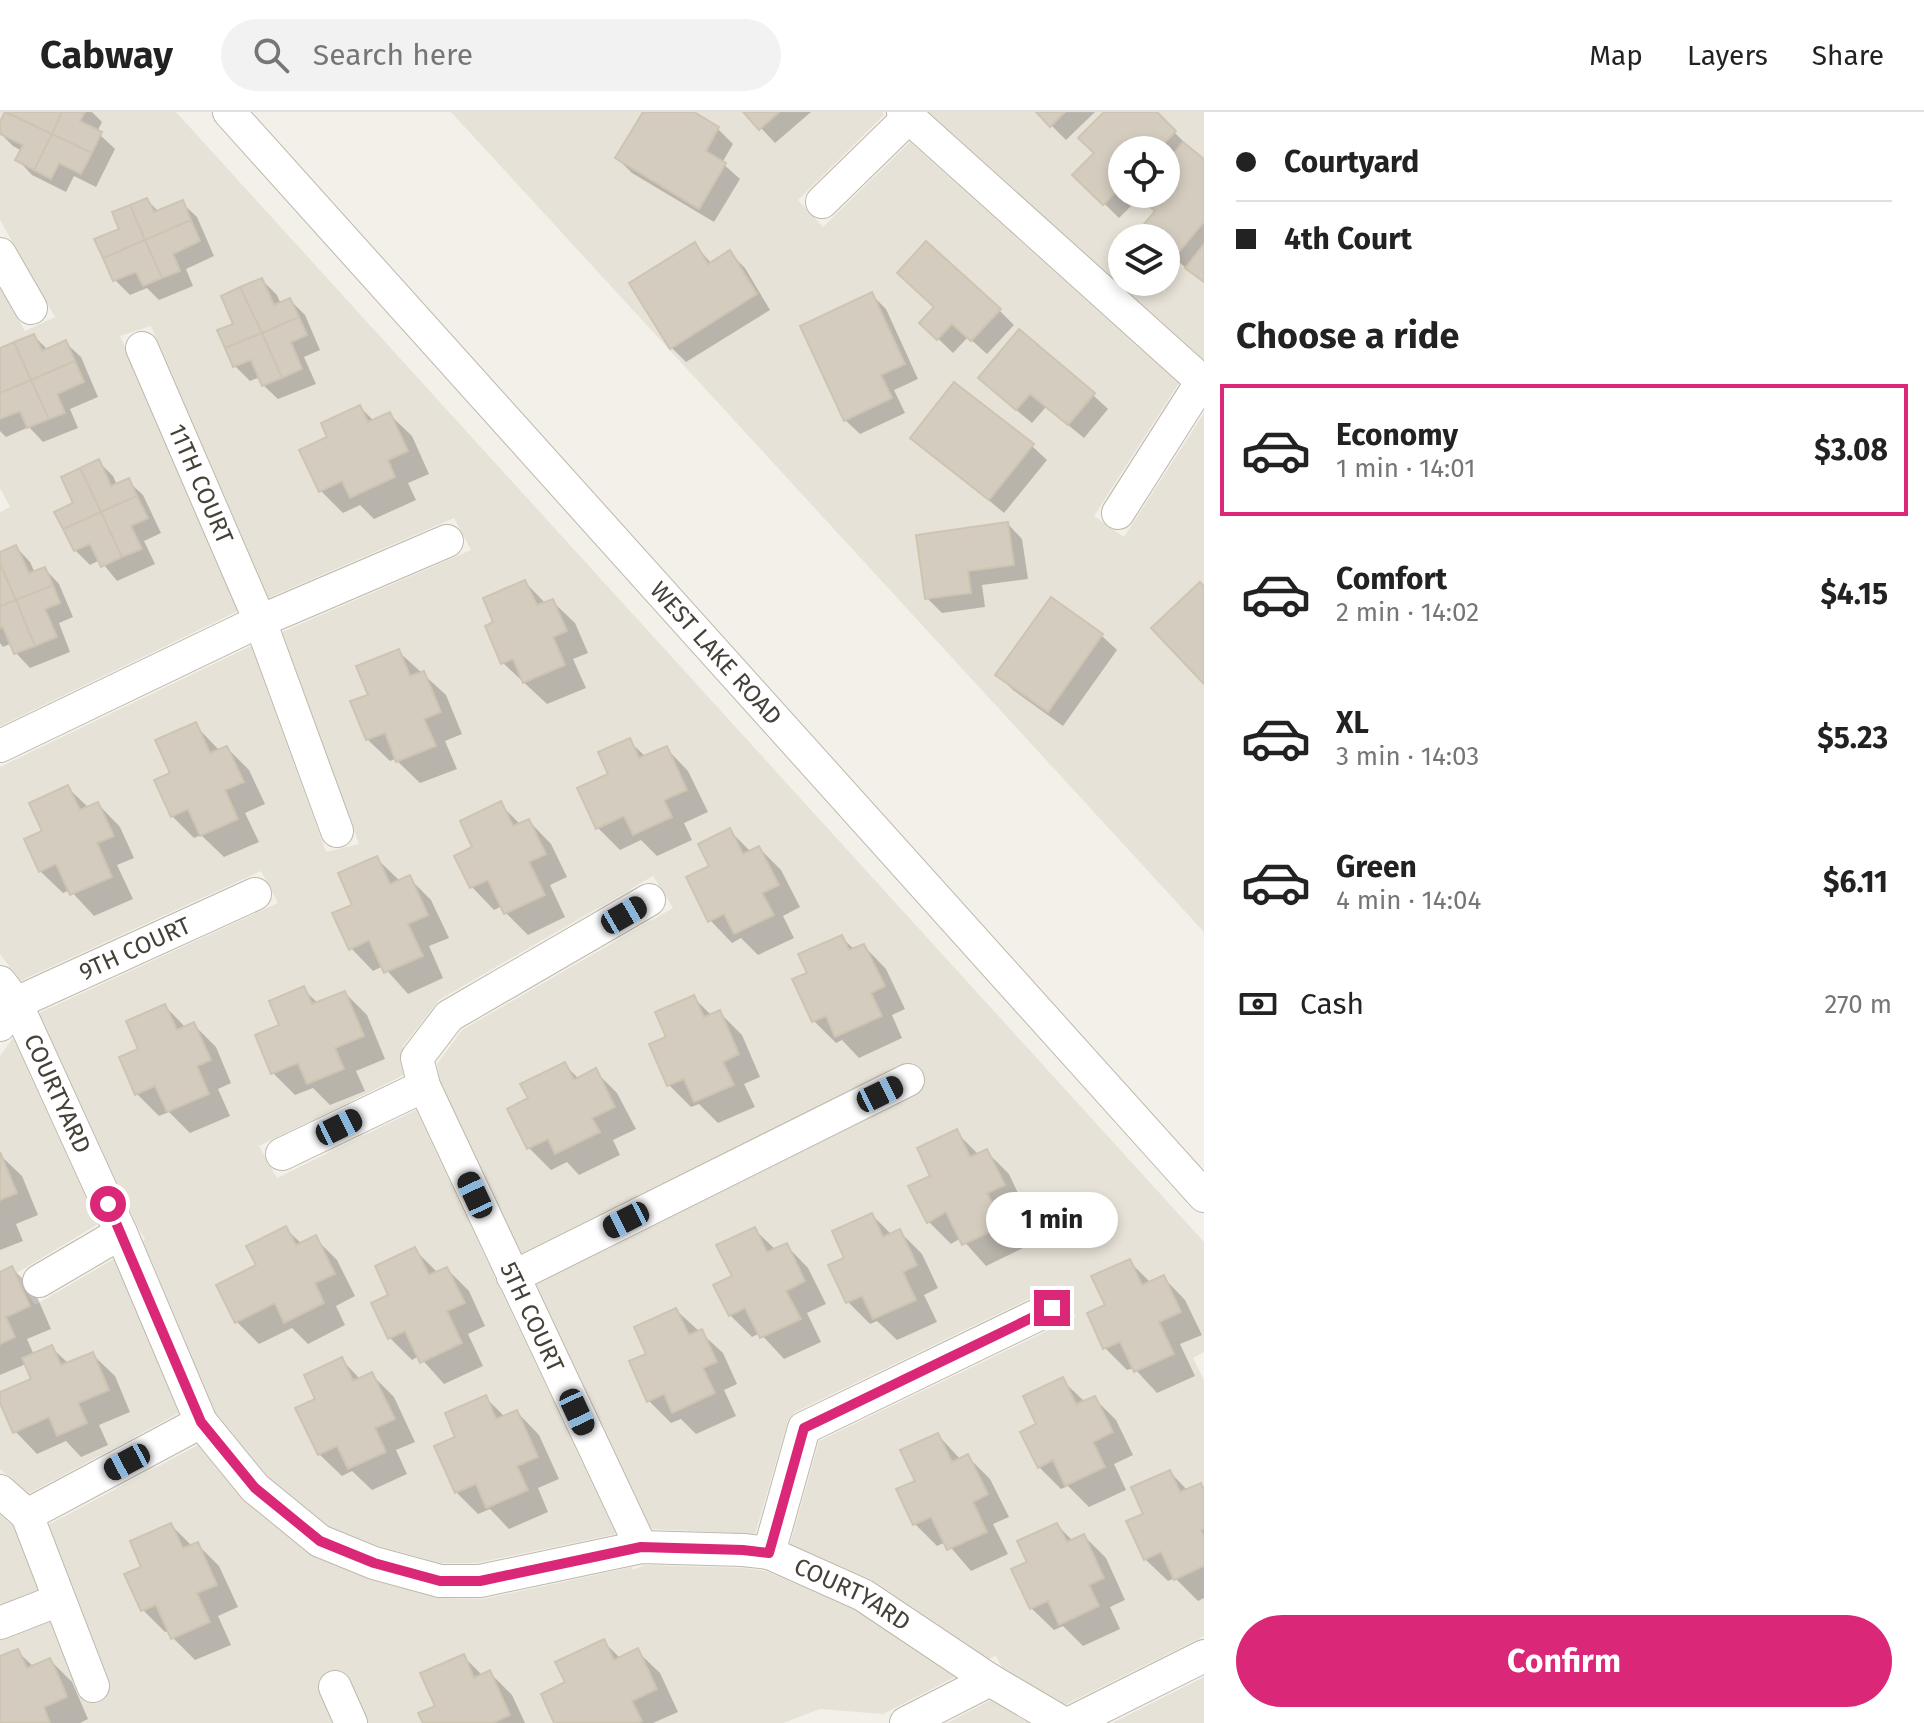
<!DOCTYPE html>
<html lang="en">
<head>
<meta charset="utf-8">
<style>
  :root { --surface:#fff; --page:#f2f2f2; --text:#222; --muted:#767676; --line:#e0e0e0; --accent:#db2777 }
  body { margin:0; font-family:"Fira Sans",sans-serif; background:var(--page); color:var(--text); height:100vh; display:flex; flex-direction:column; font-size:30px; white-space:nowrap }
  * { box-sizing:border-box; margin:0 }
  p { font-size:26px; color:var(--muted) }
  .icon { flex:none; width:44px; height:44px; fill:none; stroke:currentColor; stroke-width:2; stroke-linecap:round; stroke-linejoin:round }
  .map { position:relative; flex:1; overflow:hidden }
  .panel { display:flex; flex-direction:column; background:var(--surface); width:720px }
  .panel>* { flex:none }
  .top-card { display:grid; align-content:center; height:176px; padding:0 32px; background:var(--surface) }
  .buttons { position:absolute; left:1108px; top:24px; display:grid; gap:16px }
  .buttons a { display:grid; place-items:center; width:72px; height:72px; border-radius:50%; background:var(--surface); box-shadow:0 4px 12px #0003; font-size:40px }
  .end { position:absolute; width:36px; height:36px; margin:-18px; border:10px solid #db2777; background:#fff; box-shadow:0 0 0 4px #fff }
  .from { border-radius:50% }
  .bubble { position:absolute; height:56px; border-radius:28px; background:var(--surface); box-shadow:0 4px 12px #0003; font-size:26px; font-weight:700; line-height:56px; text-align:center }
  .car { position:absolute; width:24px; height:48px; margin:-24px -12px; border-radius:10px; box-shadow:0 0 6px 2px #0007; background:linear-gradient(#222 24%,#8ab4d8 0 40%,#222 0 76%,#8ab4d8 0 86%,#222 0) }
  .top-card b { display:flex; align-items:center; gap:28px; height:76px; font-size:30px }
  .top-card b+b { border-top:2px solid var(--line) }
  .top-card i { width:20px; height:20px; background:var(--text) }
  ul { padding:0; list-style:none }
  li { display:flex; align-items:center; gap:24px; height:132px; margin:0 16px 12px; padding:0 16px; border:4px solid transparent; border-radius:0px }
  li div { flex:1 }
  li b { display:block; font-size:30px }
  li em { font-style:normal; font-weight:700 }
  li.selected { border-color:var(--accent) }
  li>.icon { width:72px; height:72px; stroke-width:1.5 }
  h2 { padding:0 32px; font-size:36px; line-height:96px }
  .pay { display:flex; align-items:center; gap:20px; height:88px; padding:0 32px; font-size:30px }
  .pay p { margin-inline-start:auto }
  .button { display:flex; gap:16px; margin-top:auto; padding:16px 32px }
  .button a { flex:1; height:92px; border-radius:48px; background:var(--accent); color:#fff; font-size:32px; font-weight:700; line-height:92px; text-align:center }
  header { display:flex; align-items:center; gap:48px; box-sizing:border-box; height:112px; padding:0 40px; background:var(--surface); border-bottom:2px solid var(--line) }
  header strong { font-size:38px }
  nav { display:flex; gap:44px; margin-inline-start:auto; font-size:28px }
  .search { width:560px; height:72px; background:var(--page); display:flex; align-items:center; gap:20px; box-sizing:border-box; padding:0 28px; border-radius:44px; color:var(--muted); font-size:30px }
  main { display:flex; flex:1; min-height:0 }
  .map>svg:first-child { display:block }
  .residential { fill:#e7e2d7; fill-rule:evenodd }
  .shadow { fill:#0003; fill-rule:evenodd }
  .building { fill:#d4ccbf; stroke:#cec4b2; stroke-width:2 }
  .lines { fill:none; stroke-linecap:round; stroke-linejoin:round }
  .minor-casing { stroke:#beb8ac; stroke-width:34 }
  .minor { stroke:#fff; stroke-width:32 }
  .route { stroke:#db2777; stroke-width:10 }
  .labels { text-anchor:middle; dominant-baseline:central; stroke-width:8; stroke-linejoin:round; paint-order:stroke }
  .street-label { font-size:24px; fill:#464138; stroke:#fff }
</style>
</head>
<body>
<header>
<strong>Cabway</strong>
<div class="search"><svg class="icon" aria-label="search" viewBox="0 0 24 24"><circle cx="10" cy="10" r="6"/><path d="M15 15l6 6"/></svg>Search here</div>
<nav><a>Map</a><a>Layers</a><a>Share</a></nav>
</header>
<main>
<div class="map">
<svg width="1204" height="1611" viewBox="0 0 1204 1611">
  <rect width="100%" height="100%" fill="#f3f0e9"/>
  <path class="residential" d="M0,0H176L1204,1130V1240L1193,1246L1204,1268V1524L1065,1593L1002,1556L996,1544L989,1547L872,1468L790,1432L819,1329L1076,1205L1058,1173L795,1300L788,1309L755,1422L651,1417L440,970L437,952L462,918L673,796L653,764L439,888L403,934L400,947L404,963L259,1034L277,1066L416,998L616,1422L477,1451H440L378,1434L327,1414L266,1364L216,1302L143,1129L145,1127L136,1113L39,901L278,791L261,759L20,869L0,842V655L251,534L326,740L359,732L282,520L471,438L454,406L268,486L151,214L120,224L238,499L0,614V400L10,395L0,376V176L25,219L55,205L0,108Z
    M451,0H882L884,3L798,88L823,115L910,30L1179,271L1094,404L1124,425L1204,301V820Z
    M926,0H1204V249ZM1122,38H1166V82H1122ZM1122,126H1166V170H1122Z
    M13,926L98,1112L15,1162L35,1193L114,1147L179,1301L28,1382L0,1357V944Z
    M198,1333L245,1389L310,1442L372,1468L438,1486L483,1487L632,1455L633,1458L645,1453L744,1456L766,1459L856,1498L955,1565L883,1602L820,1597L783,1611H0V1402L17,1417L37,1419Z
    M1204,1565V1611H1112Z
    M991,1588L1029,1611H947Z"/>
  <path class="shadow" d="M7,0H92L102,10L97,20L115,37L96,75L74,64L66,80L32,63L18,48L22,39L13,34L0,21V15Z
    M645,0H690L718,17L733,32L722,51L740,67L714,110L632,61L617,46Z
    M746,0H811L775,31Z
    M1038,0H1095L1066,28Z
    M1107,0H1154L1204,50V171L1166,139V126H1151L1156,101L1140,85L1119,106L1075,63L1096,42ZM1122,38H1166V82H1122Z
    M147,88L159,100L182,91L197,105L214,144L186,157L193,174L159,188L147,176L130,183L115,168Z
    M695,133L712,152L730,141L745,156L770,198L686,250L672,236Z
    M262,168L277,183L281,192L290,188L305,203L320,238L304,245L316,272L278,287L263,273L260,265L250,269L235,254Z
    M872,183L886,197L918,267L894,278L905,301L860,322L845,308Z
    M999,198L1014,213L987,242L968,225L953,241L922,211Z
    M34,224L48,238L66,231L81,245L98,285L70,297L78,316L43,330L29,315L6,325L0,319V238Z
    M996,281L1093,283L1108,297L1084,326L1046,295L1032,311Z
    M360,295L374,309L389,302L412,324L429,362L408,371L416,388L374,407L360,393L343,401L321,379L330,326Z
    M913,325L1032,334L1047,348L1004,401Z
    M98,349L113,364L117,373L128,369L143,383L161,421L144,429L155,452L117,469L100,448L90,453L75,438L76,392Z
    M1008,412L1022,427L1028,467L982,473L985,495L942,501L927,486Z
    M16,435L30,450L35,461L45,457L59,472L73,505L59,511L70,540L30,556L16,541L12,531L3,535L0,531V441Z
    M525,470L546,492L552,489L575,511L588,541L573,547L586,576L547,592L503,551L496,511Z
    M1052,488L1102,524L1117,538L1063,614L1013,578L998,563Z
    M399,540L446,583L462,622L445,629L457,657L420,671L395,647L390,649L367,627L370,584Z
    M195,613L220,639L227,636L249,658L265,692L245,701L259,730L224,745L201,723L194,726L172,704L173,662Z
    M629,629L646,645L666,636L688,659L708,700L684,711L692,728L657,744L641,728L620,738L598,716L611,663Z
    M68,676L89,696L98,692L120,715L134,746L117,753L133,787L94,804L70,778L63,781L40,759L44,720Z
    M500,692L521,713L529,709L551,732L567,765L550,773L565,805L528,823L506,801L502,794L494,798L472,775L457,745L475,736Z
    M729,718L751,740L759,736L781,758L800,795L783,804L794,826L758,843L741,826L732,831L710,808Z
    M376,746L399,768L409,766L431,788L449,826L429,834L443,866L408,882L383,854L373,859L351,836L355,794Z
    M842,826L855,838L864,834L886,857L905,897L892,903L902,926L859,946L842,928L836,931L814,909L809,862Z
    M303,877L319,892L345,881L367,903L385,947L356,959L365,979L330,993L313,976L295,983L273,961L282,914Z
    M694,886L712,904L720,901L742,923L760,965L744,972L755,995L718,1011L699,992L691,995L669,973V926Z
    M165,894L186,916L194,913L216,935L231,971L218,977L230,1004L190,1021L169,1000L159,1004L137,982L141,938Z
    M564,952L579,967L595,959L617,981L636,1017L613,1028L620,1043L579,1063L567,1050L551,1058L529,1036L530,987Z
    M956,1020L979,1043L986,1039L1009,1062L1025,1096L1008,1104L1023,1136L986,1154L961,1126L951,1132L929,1110L911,1075L932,1065Z
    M0,1043L22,1064L38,1103L16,1112L23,1129L0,1138Z
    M872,1103L892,1123L900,1120L922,1142L938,1176L924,1183L937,1210L897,1228L877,1209L870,1212L848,1190L847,1147Z
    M286,1117L302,1132L315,1126L337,1148L355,1184L336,1194L345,1213L308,1232L292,1216L259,1232L237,1210L258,1154Z
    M754,1117L776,1138L786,1133L808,1156L826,1192L807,1201L821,1230L784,1247L760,1221L752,1225L730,1203L735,1165Z
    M415,1138L437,1160L447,1157L469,1179L485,1214L468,1222L483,1254L444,1272L419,1244L412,1248L390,1226L391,1184Z
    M1129,1149L1151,1171L1163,1165L1185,1188L1202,1223L1180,1232L1195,1264L1157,1281L1134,1256L1127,1258L1105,1236L1107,1194Z
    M12,1156L34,1178L51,1217L27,1227L34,1243L52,1236L69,1252L92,1242L115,1264L130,1300L99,1313L108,1333L81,1345L66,1329L37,1342L15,1319L0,1282L33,1268L26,1252L0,1263V1162Z
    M676,1198L723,1241L737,1272L724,1278L736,1304L696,1322L681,1307L671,1311L649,1289L631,1250L649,1243Z
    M342,1248L361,1268L372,1263L394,1285L415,1330L396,1338L407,1362L372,1378L352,1359L342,1364L319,1342L317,1288Z
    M1062,1268L1085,1290L1094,1286L1116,1308L1133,1343L1114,1352L1126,1378L1089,1395L1068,1374L1061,1377L1039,1355L1038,1313Z
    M486,1286L505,1305L517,1300L539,1323L559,1367L538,1376L548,1400L509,1417L490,1397L478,1402L456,1380L457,1326Z
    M938,1323L961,1348L968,1345L990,1367L1009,1405L993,1412L1008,1442L971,1459L946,1430L937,1434L915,1412L917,1370Z
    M1170,1360L1188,1379L1200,1374L1204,1377V1486L1198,1489L1175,1466L1168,1469L1145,1447L1146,1403Z
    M171,1413L192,1434L197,1432L219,1454L238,1495L218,1504L231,1533L195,1548L173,1526L170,1519L165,1520L143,1498V1456Z
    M1057,1413L1073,1429L1084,1424L1106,1446L1125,1488L1110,1495L1120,1517L1083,1534L1063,1514L1054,1518L1031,1496L1030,1451Z
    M604,1530L621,1547L637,1539L660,1561L678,1600L653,1611H557Z
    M17,1539L34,1555L50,1548L72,1570L88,1607L80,1611H0V1547Z
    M463,1544L483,1564L490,1561L512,1583L525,1611H425L438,1595Z"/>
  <path class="building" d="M5,0L52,22L34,58L15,48L23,33L0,22V10Z
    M6,0H62L52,22Z
    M62,0H85L80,9L102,20L92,41L52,22Z
    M643,0H694L719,15L706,39L726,51L699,97L615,46Z
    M743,0H779L759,18Z
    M1036,0H1065L1050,15Z
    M1104,0H1157L1176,19L1158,38H1122V74L1103,93L1072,63L1094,41L1078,26Z
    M52,22L92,41L81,62L59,51L51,67L34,58Z
    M1183,30L1204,47V110L1174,146L1166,139V126H1150L1140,117L1155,99L1138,85L1140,82H1166V51Z
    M147,86L154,100L183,88L191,108L145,128L130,93Z
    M130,93L145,128L103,146L94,127L119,117L112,100Z
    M191,108L200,129L173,142L180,159L162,166L145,128Z
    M145,128L162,166L143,174L136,160L113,169L103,146Z
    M926,129L1001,197L971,229L952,212L937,228L919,211L934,195L897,161Z
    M695,130L708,152L730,138L757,182L670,237L629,171Z
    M1204,132V170L1185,156Z
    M262,166L274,193L290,186L299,205L262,221L240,175Z
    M240,175L262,221L225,236L217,218L233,212L221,184Z
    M872,180L905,252L881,263L892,286L844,309L800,214Z
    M299,205L307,223L291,230L302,257L282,266L262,221Z
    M1019,217L1095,281L1068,313L1030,282L1016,298L978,266Z
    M262,221L282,266L262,274L251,248L233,255L225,236Z
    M34,222L42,239L66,228L75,249L31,268L14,230Z
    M14,230L31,268L0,281V236Z
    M75,249L84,270L57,282L65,301L49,307L31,268Z
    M31,268L49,307L27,316L20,299L0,307V281Z
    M954,270L1034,332L989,388L910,326Z
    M360,293L368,310L390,300L408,339L388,348L395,365L350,386L342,369L319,380L299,338L327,325L321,311Z
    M99,347L111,374L129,366L137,384L101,400L80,356Z
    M80,356L101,400L63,417L54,400L73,391L61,365Z
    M137,384L148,406L131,414L142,437L122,445L101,400Z
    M101,400L122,445L101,455L90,432L74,439L63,417Z
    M1008,410L1014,453L968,459L971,481L925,487L916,423Z
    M16,433L29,461L45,455L53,473L16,488L0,452V440Z
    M0,452L16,488L0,494Z
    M525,468L537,493L553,487L567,519L553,525L565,553L523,571L513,547L501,552L485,514L493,510L483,486Z
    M1200,470L1204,474V572L1151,516Z
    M53,473L60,491L45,497L57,525L35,534L16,488Z
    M1051,485L1103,522L1048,600L995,563Z
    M16,488L35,534L14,542L3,515L0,516V494Z
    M399,537L410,564L424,559L441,600L424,607L436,634L396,650L385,621L366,628L350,589L368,583L356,554Z
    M196,610L210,641L227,634L244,670L225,678L238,707L200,724L188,697L171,705L154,668L170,661L155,628Z
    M630,626L639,646L667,634L687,678L664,688L672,705L633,723L624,704L596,717L577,676L608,662L598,640Z
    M68,673L80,698L98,690L114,724L97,731L112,765L70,783L56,752L39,760L24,727L42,719L29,691Z
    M501,689L513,714L529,707L546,742L529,750L545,783L504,802L488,768L470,776L454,744L472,735L460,709Z
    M730,716L743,742L759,734L779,773L762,781L774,803L734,822L724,802L708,810L686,765L709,754L698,732Z
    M377,744L390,772L410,763L428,803L408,812L423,844L384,861L369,828L349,838L332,801L352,793L338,761Z
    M842,823L849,838L864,832L885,874L871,881L882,904L835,925L826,904L812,910L792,867L807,861L798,842Z
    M304,874L312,892L345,879L364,924L335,936L344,957L307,972L298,951L271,962L255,923L279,913L269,889Z
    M694,883L704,905L720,898L739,942L723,950L734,973L694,990L684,967L667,974L649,932L666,925L655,900Z
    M165,892L177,918L194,910L211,948L197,954L209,982L167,1000L155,974L135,983L119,945L138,937L126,909Z
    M565,950L574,968L596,956L615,995L592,1006L600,1020L555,1042L548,1027L527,1037L507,997L528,986L520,972Z
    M957,1017L970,1045L987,1037L1005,1073L987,1081L1003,1114L962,1133L946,1100L927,1111L908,1074L930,1064L917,1036Z
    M0,1040L17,1081L0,1088Z
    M872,1101L883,1125L900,1117L917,1153L903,1160L916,1188L873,1207L862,1184L846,1191L828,1153L844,1146L832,1119Z
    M286,1114L296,1133L316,1123L335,1162L315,1171L324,1191L284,1211L275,1191L235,1211L216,1173L256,1153L246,1134Z
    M755,1115L767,1140L787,1131L805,1169L786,1179L801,1207L760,1226L745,1196L729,1204L713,1173L732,1164L716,1133Z
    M415,1135L429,1163L447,1155L465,1191L447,1199L462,1231L420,1251L405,1219L388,1227L371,1191L388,1183L375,1154Z
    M1130,1147L1142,1173L1164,1163L1181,1200L1159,1210L1174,1242L1134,1260L1120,1230L1103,1237L1087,1201L1105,1193L1091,1164Z
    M12,1154L30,1194L6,1205L15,1225L0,1232V1160Z
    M676,1196L689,1223L702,1217L717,1250L703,1256L715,1281L672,1301L664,1282L647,1290L629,1249L646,1242L634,1215Z
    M52,1233L61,1253L93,1240L109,1278L78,1291L87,1311L57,1324L49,1305L13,1321L0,1291V1280L31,1267L22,1246Z
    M342,1245L353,1269L372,1260L395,1307L375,1316L386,1340L348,1357L337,1334L318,1343L295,1296L315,1287L304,1263Z
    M1063,1265L1076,1292L1095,1284L1113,1320L1093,1330L1105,1355L1065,1374L1053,1348L1038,1356L1020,1320L1036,1312L1023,1284Z
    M486,1283L496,1307L517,1298L538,1345L517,1354L528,1378L486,1396L476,1372L455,1381L434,1334L455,1325L445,1301Z
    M938,1321L952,1350L968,1342L988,1382L973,1390L987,1420L947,1438L931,1405L913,1413L896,1377L915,1369L900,1338Z
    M1170,1358L1180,1380L1201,1371L1204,1378V1417L1201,1418L1204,1424V1454L1174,1468L1161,1440L1144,1448L1126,1409L1143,1402L1131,1375Z
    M171,1411L183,1436L198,1430L217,1473L197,1481L210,1510L171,1527L156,1493L141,1499L124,1462L141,1455L130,1429Z
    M1057,1411L1067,1430L1084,1422L1104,1466L1089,1473L1099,1494L1059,1513L1048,1489L1030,1497L1011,1457L1027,1450L1017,1429Z
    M604,1527L614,1548L638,1536L657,1577L632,1589L642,1609L637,1611H554L541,1582L565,1570L555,1550Z
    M18,1537L27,1556L50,1546L59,1565L67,1585L44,1595L50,1611H0V1544Z
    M464,1542L474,1566L490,1558L510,1603L493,1611H423L418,1601L435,1594L420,1561Z"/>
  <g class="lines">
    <g class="minor-casing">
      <g id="minor">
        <path id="s1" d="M229,0L1204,1084"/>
        <path d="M903,0L1204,271"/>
        <path d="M822,90L908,6"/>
        <path d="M0,142L31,196"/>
        <path id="s2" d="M142,236L260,509L337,719"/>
        <path d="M1118,401L1202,269"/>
        <path d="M0,634L260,509L447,429"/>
        <path id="s3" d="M0,870L16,891L121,1121L201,1310L255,1376L320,1429L374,1451L440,1469H480L641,1435L743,1438L769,1441L863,1483L990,1568L1063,1611"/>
        <path id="s4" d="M0,913L16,891L255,782"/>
        <path d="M282,1042L424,974"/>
        <path d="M513,1165L908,968"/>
        <path d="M39,1169L121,1121"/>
        <path d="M0,1379L27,1403L201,1310"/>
        <path d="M27,1403L93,1574"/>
        <path d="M641,1435L424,974L417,946L449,904L649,788"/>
        <path d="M769,1441L804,1316L1052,1196"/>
        <path d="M0,1511L59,1488"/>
        <path d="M335,1575L351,1611"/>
        <path d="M906,1611L990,1568"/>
        <path d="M1070,1611L1204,1544"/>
      </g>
    </g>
    <use href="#minor" class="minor"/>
  </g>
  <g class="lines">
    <path class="route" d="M108,1092L201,1310L255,1376L320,1429L374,1451L440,1469H480L641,1435L743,1438L769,1441L804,1316L1052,1196"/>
  </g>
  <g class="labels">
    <g class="street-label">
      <text stroke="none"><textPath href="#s2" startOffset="148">11TH COURT</textPath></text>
      <text stroke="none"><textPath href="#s1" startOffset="728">WEST LAKE ROAD</textPath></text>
      <text stroke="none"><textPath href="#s4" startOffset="158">9TH COURT</textPath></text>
      <text stroke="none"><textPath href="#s3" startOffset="126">COURTYARD</textPath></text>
      <text transform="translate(532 1205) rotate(65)">5TH COURT</text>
      <text stroke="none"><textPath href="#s3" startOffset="1206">COURTYARD</textPath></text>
    </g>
  </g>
</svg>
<div class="buttons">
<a><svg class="icon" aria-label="locate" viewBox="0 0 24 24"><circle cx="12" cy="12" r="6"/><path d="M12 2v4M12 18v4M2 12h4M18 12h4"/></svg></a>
<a><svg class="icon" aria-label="layers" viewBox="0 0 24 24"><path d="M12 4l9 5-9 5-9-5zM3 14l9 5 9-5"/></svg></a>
</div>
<i class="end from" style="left:108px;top:1092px"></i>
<i class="end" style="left:1052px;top:1196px"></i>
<div class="bubble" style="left:986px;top:1080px;width:132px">1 min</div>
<i class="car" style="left:624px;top:803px;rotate:60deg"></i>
<i class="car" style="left:880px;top:982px;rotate:64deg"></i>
<i class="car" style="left:339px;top:1015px;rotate:64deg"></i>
<i class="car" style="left:475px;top:1083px;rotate:335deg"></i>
<i class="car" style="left:626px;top:1108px;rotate:243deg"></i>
<i class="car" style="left:577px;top:1300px;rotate:155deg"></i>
<i class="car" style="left:127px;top:1350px;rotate:242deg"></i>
</div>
<section class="panel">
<div class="top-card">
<b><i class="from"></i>Courtyard</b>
<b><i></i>4th Court</b>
</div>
<h2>Choose a ride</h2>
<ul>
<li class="selected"><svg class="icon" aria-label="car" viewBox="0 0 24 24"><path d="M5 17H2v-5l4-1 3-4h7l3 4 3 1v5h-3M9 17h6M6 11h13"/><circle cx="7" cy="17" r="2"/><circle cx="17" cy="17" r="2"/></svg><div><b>Economy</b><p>1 min · 14:01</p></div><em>$3.08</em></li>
<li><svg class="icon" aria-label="car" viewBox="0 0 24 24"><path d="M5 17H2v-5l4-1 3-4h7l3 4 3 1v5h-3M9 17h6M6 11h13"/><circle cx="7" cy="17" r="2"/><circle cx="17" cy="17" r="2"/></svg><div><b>Comfort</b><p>2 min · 14:02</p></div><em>$4.15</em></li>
<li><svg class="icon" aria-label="car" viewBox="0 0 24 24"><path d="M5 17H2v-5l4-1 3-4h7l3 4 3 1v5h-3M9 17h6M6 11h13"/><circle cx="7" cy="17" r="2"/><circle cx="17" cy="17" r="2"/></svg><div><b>XL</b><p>3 min · 14:03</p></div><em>$5.23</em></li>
<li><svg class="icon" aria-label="car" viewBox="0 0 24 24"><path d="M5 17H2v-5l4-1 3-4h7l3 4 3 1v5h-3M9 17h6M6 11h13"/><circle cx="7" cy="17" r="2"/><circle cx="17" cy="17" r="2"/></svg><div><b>Green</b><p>4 min · 14:04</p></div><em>$6.11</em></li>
</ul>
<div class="pay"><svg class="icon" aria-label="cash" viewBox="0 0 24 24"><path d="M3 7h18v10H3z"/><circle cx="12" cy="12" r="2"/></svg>Cash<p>270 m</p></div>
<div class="button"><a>Confirm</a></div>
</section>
</main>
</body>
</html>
